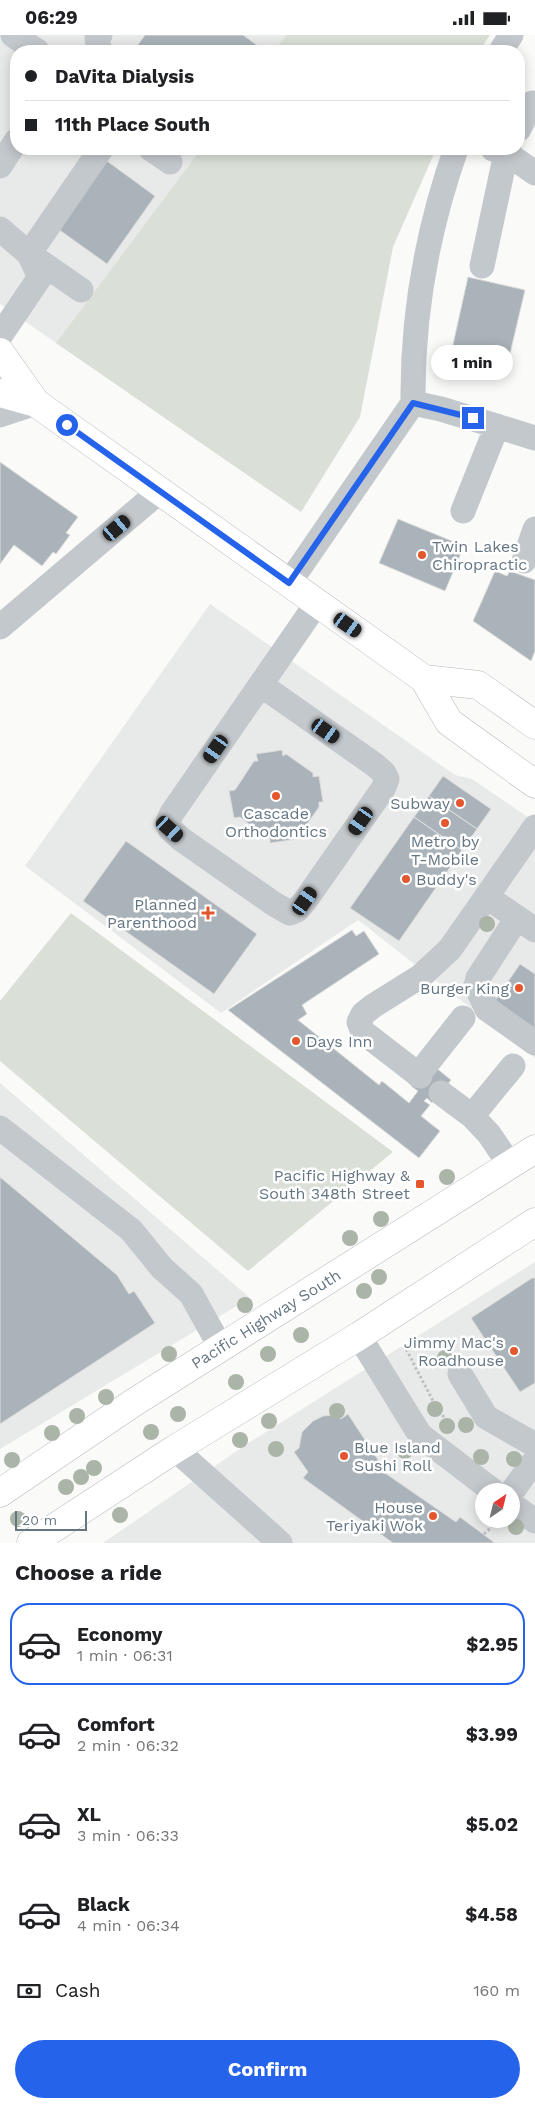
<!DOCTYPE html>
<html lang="en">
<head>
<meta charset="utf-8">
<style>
  :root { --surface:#fff; --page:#f2f2f2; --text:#202124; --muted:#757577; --line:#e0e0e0; --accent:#2563eb }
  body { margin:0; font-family:"Work Sans",sans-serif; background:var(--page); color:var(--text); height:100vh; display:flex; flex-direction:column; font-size:19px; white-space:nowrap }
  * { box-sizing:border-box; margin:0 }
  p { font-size:16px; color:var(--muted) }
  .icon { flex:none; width:28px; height:28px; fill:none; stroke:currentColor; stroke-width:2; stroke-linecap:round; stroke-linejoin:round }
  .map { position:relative; height:1508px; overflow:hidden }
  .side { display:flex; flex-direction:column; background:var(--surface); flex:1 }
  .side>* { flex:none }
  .banner { position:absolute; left:10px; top:10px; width:515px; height:110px; border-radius:20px; box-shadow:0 2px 12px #0003; display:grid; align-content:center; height:110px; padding:0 15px; background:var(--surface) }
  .needle { width:32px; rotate:35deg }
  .tools { position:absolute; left:475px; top:1448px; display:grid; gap:10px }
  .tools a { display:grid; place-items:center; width:45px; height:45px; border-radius:50%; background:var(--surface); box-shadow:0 2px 12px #0003; font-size:25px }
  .scale { position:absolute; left:15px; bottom:12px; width:72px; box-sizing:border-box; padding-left:5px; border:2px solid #657683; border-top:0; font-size:14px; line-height:18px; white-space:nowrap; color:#657683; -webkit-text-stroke:4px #fff; paint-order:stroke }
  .end { position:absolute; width:22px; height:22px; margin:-11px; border:6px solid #2563eb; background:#fff; box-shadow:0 0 0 2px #fff }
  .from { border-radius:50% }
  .bubble { position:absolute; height:35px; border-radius:18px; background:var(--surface); box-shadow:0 2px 12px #0003; font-size:16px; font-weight:700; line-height:35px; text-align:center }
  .car { position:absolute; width:15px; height:30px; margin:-15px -8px; border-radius:6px; box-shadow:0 0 4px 1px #0007; background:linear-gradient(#222 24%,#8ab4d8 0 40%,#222 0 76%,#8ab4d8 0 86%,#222 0) }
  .banner b { display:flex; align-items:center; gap:18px; height:48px; font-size:19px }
  .banner b+b { border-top:1px solid var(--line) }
  .banner i { width:12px; height:12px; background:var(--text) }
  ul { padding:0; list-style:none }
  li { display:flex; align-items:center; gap:15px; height:82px; margin:0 10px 8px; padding:0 5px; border:2px solid transparent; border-radius:20px }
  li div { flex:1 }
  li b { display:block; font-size:19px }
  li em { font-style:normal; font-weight:700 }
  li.on { border-color:var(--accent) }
  li>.icon { width:45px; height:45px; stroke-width:1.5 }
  h2 { padding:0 15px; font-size:22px; line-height:60px }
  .pay { display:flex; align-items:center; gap:12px; height:55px; padding:0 15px; font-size:19px }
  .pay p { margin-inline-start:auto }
  .cta { display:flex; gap:10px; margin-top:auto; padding:10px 15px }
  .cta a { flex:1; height:58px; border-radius:30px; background:var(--accent); color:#fff; font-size:20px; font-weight:700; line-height:58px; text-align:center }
  .status { display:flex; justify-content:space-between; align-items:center; height:35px; padding:0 25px; background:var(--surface); direction:ltr }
  .status svg { height:14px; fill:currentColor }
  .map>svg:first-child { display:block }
  .built { fill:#e8e9e9; fill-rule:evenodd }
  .green { fill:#dadfd7 }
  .building { fill:#aab3b9; stroke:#dcdcda }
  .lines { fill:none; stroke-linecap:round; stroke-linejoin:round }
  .major-casing { stroke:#b5babe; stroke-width:29 }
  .path { stroke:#bbbfc2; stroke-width:3; stroke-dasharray:2.5 2.5; stroke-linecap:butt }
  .minor { stroke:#c3c8cc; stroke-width:25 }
  .major { stroke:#fff; stroke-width:28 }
  .tree { fill:#aab4a7 }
  .route { stroke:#2563eb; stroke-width:6 }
  .poi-dot { fill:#e4572e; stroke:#fff; stroke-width:2 }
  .labels { text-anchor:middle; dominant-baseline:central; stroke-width:5; stroke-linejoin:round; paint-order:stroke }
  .poi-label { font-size:16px; fill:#657683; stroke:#fff; text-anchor:end }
  .street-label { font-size:16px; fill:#657683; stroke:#fff }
</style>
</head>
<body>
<div class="status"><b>06:29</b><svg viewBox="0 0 49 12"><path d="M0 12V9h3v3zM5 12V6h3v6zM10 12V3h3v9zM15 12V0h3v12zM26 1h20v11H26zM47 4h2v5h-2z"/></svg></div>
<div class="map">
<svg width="535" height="1508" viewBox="0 0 535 1508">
  <rect width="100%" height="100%" fill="#fafaf8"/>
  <path class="built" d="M0,0H286L274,16H16V114H201L56,308L0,269Z
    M210,569L455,740L472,744L535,787V1023L358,885L221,978L25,831Z
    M0,1048L250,1263L0,1414Z
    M535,1227V1508H103L247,1409ZM484,1456H511V1484H484Z"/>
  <path class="green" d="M286,0H490L479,16H274Z
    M201,114H436L393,212L360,382L301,477L56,308Z
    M71,878L393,1117L248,1236L0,1026V966Z"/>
  <path class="building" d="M145,0H243L261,13L258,16H144L137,11Z
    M107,126L155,161L107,229L58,194Z
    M468,242L525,255L506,336L450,323Z
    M0,427L78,482L66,498L70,500L56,519L53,517L42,531L14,510L0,529Z
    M398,484L464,511L445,556L379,528Z
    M495,536L507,541L510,536L535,545V616L531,626L473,586Z
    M282,715L283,721L286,719L313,738V742L319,741L323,767H319V772L300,799H296L297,804L270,808V803H267L240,782L234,783L229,756L235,755L254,726H258L256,719Z
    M443,741L491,774L477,794L429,761Z
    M429,761L477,794L462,815L414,782Z
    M414,782L462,815L399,906L350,873Z
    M126,806L257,899L214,959L83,866Z
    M352,895L356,901L364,896L379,919L302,970L307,979L298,985L379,1050L382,1046L409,1068L418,1056L411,1051L430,1028L451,1045L432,1068L427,1063L424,1066L430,1070L421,1081L440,1096L419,1123L228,975Z
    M520,929L535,939V996L494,967Z
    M0,1142L117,1240L129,1259L134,1256L155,1288L0,1389Z
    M532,1243H535V1348L520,1357L471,1283Z
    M348,1379L384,1434L382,1436L456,1487L460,1482L495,1508H393L303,1443L308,1437L294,1417L299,1413L302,1397L313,1386L323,1381L334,1380L341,1384Z"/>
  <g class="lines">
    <g class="major-casing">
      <path id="major" d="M0,317L36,368
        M0,358L36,368L424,644L449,687L535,749
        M424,644L478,650L535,690
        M0,1458L133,1368L535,1114
        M31,1508L175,1414L359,1301L535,1187"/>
    </g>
    <path class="path" d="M404,1310L432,1364L449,1390
      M484,1499L496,1488"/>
    <path class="minor" d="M13,0L37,16
      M100,16L97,4L100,0
      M501,16L511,0
      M519,94L532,68
      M151,114L170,127
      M509,114L506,118L535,138
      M0,131L16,106
      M0,194L29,219L40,242L0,301
      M482,231L506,118L493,114
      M81,255L29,219L101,114
      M413,368L441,374L535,403
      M0,380L36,368
      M463,476L497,391
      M524,526L535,494
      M289,548L413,368C412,280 427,196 456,114
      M0,592L160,456
      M261,650L375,730L384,738L387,744L383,754L305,866L297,875L290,878L274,869L181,804L170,794L168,787L172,778L317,568
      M487,862L535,895
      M517,883L478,943L476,951L487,974L535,1008
      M418,1040L463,983
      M420,1041L363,997L359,987L363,979L373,971L421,941L450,914L535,792
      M441,1058L472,1081L489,1099L510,1130
      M472,1081L513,1031
      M0,1093L131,1195L162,1233L191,1259L221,1313
      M359,1301L420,1400L493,1456
      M460,1339L486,1382L535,1410
      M175,1414L280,1508
      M511,1458L535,1425
      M511,1469L535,1486"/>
    <use href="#major" class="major"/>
  </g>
  <g class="tree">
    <circle cx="487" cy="889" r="8"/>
    <circle cx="447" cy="1142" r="8"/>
    <circle cx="381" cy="1184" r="8"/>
    <circle cx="350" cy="1203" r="8"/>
    <circle cx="379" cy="1242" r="8"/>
    <circle cx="364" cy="1256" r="8"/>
    <circle cx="245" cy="1270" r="8"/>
    <circle cx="301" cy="1300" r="8"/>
    <circle cx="169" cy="1319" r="8"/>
    <circle cx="268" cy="1319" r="8"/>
    <circle cx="445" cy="1323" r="8"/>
    <circle cx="236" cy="1347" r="8"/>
    <circle cx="106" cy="1362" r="8"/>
    <circle cx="435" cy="1374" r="8"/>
    <circle cx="337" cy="1376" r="8"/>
    <circle cx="178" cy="1379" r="8"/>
    <circle cx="77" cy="1381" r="8"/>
    <circle cx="269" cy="1386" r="8"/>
    <circle cx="466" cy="1390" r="8"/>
    <circle cx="447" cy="1391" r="8"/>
    <circle cx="151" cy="1397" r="8"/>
    <circle cx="52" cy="1398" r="8"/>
    <circle cx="240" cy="1405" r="8"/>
    <circle cx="276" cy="1414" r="8"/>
    <circle cx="405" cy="1416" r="8"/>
    <circle cx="481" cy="1422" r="8"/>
    <circle cx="514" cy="1424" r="8"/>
    <circle cx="12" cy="1425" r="8"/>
    <circle cx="94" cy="1433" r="8"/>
    <circle cx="81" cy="1442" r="8"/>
    <circle cx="66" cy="1452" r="8"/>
    <circle cx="120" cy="1480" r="8"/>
    <circle cx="18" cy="1484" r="8"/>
    <circle cx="516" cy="1492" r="8"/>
  </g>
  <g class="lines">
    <path class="route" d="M67,390L289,548L413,368L473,383"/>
  </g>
  <g class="poi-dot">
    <circle cx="422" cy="520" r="5"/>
    <circle cx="276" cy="761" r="5"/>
    <circle cx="460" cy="768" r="5"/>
    <circle cx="445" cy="788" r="5"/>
    <circle cx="406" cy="844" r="5"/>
    <path d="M205.5 870.5h5v5h5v5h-5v5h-5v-5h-5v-5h5z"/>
    <circle cx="519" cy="953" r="5"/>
    <circle cx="296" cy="1006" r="5"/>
    <rect x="415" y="1144" width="10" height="10" rx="2.5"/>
    <circle cx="514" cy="1316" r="5"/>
    <circle cx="344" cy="1421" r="5"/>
    <circle cx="433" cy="1481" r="5"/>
  </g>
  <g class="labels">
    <g class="poi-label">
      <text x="432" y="511" text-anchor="start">Twin Lakes<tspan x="432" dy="18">Chiropractic</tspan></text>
      <text x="450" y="768">Subway</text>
      <text x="276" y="778" text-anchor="middle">Cascade<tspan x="276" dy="18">Orthodontics</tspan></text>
      <text x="445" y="806" text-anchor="middle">Metro by<tspan x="445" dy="18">T-Mobile</tspan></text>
      <text x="416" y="844" text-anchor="start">Buddy's</text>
      <text x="197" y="869">Planned<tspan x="197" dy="18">Parenthood</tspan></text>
      <text x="509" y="953">Burger King</text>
      <text x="306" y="1006" text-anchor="start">Days Inn</text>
      <text x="410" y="1140">Pacific Highway &amp;<tspan x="410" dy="18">South 348th Street</tspan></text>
      <text x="504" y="1307">Jimmy Mac's<tspan x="504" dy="18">Roadhouse</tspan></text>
      <text x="354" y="1412" text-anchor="start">Blue Island<tspan x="354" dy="18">Sushi Roll</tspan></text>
      <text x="423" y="1472">House<tspan x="423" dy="18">Teriyaki Wok</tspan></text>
    </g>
    <g class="street-label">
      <text transform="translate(266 1284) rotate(-32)">Pacific Highway South</text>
    </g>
  </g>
</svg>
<div class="tools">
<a><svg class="needle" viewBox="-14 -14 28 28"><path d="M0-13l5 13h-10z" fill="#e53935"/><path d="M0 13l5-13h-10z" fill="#757577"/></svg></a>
</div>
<div class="scale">20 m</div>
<i class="end from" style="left:67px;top:390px"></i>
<i class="end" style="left:473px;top:383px"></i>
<div class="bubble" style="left:431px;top:310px;width:82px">1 min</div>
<i class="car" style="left:117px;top:493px;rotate:50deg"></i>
<i class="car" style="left:348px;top:590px;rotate:125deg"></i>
<i class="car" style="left:326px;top:696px;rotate:125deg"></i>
<i class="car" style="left:216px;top:714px;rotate:215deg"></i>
<i class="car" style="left:361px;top:786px;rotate:215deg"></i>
<i class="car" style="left:170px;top:794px;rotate:132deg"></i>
<i class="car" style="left:305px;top:866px;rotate:35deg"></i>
<div class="banner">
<b><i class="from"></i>DaVita Dialysis</b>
<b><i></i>11th Place South</b>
</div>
</div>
<section class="side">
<h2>Choose a ride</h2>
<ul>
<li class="on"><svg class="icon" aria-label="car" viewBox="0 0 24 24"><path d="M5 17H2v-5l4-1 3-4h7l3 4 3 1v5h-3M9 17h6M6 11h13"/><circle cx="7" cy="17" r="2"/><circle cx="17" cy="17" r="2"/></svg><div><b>Economy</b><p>1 min · 06:31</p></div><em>$2.95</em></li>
<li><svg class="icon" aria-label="car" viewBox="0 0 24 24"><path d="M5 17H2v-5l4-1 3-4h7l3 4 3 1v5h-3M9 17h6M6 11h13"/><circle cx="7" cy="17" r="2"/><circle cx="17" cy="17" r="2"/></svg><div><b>Comfort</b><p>2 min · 06:32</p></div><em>$3.99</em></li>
<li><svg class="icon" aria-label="car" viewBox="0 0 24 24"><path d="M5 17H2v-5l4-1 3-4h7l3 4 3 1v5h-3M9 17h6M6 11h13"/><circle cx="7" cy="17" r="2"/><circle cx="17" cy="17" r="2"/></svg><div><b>XL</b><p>3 min · 06:33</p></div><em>$5.02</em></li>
<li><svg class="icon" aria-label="car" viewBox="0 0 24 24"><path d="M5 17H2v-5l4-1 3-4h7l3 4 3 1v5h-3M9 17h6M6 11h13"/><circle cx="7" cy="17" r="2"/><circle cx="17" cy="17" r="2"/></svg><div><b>Black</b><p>4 min · 06:34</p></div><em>$4.58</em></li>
</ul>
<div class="pay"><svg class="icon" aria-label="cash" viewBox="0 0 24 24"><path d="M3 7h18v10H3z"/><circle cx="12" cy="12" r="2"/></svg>Cash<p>160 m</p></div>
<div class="cta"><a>Confirm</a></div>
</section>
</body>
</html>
